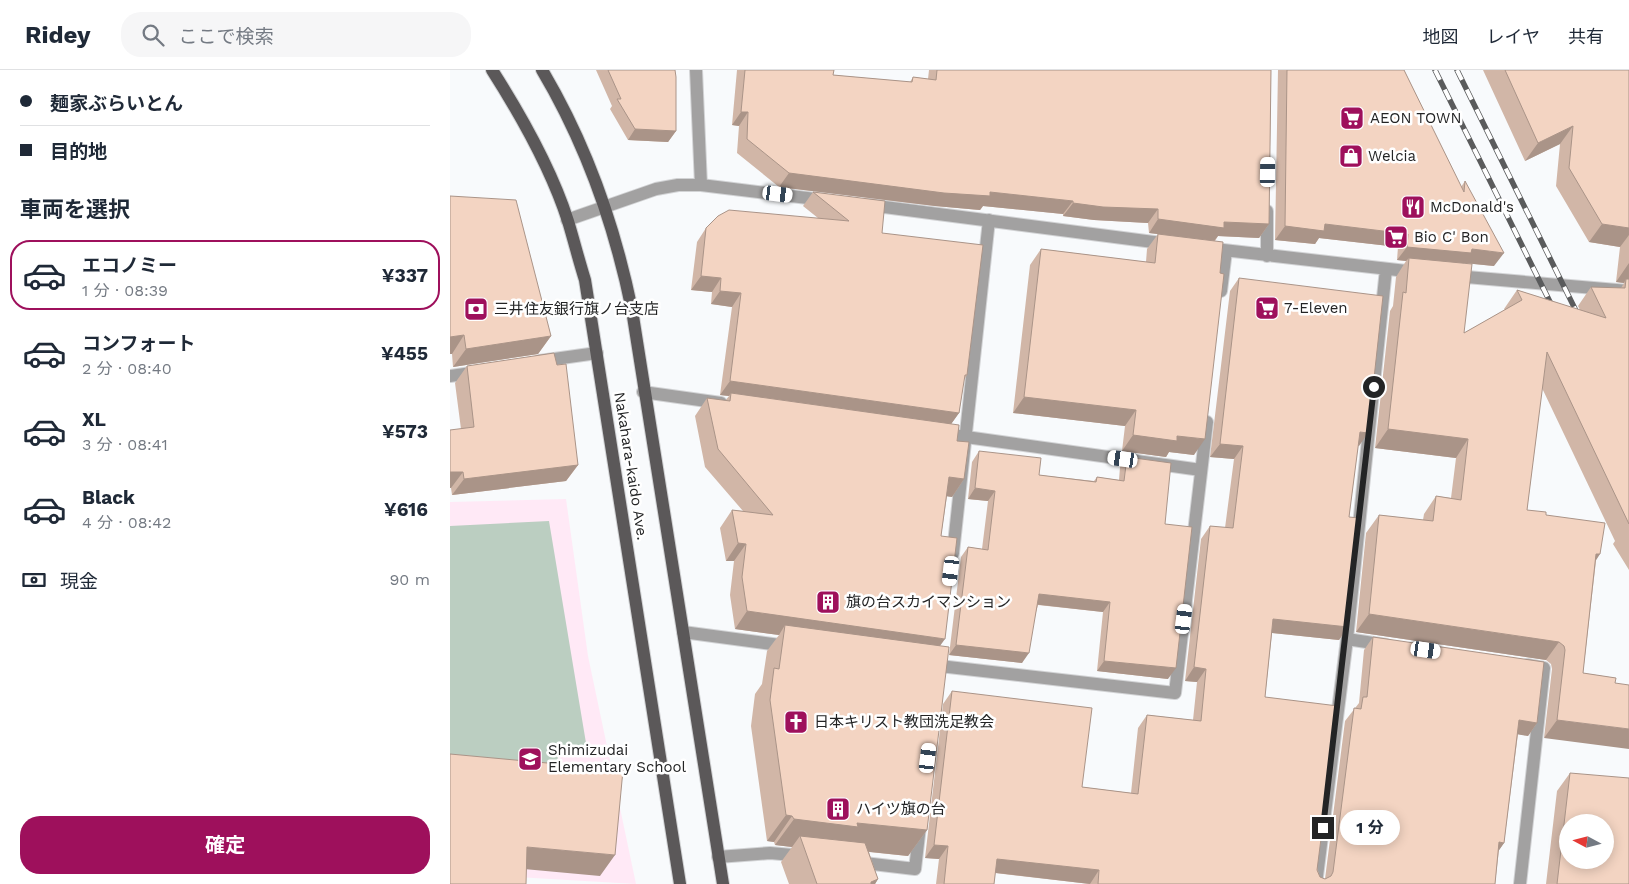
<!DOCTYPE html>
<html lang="ja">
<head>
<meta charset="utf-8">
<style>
  :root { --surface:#fff; --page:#f6f6f7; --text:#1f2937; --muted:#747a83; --line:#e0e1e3; --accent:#9e105c }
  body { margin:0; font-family:"Work Sans","Noto Sans JP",sans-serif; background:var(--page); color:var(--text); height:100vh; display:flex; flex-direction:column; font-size:19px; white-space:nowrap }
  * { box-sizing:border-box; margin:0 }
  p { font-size:16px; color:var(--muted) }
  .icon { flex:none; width:28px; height:28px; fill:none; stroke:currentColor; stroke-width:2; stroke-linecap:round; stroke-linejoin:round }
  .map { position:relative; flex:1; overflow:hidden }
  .panel { display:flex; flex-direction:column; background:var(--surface); width:450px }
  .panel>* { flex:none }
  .top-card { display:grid; align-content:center; height:110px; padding:0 20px; background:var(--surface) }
  .needle { width:32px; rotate:277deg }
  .controls { position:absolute; left:1109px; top:744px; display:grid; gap:10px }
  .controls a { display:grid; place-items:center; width:55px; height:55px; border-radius:50%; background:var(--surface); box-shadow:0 2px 12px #0003; font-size:25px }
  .end { position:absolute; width:22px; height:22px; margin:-11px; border:6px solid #232425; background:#fff; box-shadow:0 0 0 2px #fff }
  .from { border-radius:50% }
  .bubble { position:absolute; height:35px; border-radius:18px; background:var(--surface); box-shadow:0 2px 12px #0003; font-size:16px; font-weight:700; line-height:35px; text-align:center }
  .car { position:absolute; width:15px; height:30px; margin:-15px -8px; border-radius:6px; box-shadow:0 0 4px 1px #0007; background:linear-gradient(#fff 24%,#345 0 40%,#fff 0 76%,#345 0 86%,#fff 0) }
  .top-card b { display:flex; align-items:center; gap:18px; height:48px; font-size:19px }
  .top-card b+b { border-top:1px solid var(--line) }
  .top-card i { width:12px; height:12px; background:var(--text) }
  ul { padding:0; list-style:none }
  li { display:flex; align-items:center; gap:15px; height:70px; margin:0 10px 8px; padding:0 10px; border:2px solid transparent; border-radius:20px }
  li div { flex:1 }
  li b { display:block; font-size:19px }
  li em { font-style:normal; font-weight:700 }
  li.active { border-color:var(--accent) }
  li>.icon { width:45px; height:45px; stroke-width:1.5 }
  h2 { padding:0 20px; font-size:22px; line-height:60px }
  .pay { display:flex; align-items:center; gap:12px; height:55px; padding:0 20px; font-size:19px }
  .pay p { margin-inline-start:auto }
  .cta { display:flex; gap:10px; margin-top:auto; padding:10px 20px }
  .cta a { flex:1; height:58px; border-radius:20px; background:var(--accent); color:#fff; font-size:20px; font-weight:700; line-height:58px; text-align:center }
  header { display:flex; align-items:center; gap:30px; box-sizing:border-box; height:70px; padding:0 25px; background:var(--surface); border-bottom:1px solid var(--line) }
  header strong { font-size:24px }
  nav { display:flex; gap:28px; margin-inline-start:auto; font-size:18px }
  .search { width:350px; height:45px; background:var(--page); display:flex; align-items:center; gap:12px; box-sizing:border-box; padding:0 18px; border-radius:20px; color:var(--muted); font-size:19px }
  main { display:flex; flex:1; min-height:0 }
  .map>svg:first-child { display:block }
  .education { fill:#ffe9f6 }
  .pitch { fill:#bbcec1 }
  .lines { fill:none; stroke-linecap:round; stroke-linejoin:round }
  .minor-casing { stroke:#d2d3d5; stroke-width:14 }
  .primary-casing { stroke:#d2d3d5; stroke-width:14 }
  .minor { stroke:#a2a1a1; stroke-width:12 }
  .primary { stroke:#5b5859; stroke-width:12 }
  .rail-casing { stroke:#5a5b5c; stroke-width:5.5 }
  .rail { stroke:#fff; stroke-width:4; stroke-dasharray:11; stroke-linecap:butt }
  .wall { fill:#d1b6a7 }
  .shaded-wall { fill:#aa9488 }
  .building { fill:#f3d4c2; stroke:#aa9488; fill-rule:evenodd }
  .route { stroke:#232425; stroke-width:6 }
  .labels { text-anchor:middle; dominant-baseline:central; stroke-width:5; stroke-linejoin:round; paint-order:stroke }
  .poi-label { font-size:15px; fill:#232425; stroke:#fff; text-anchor:start }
  .street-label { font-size:15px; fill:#232425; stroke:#fff }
</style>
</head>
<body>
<header>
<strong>Ridey</strong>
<div class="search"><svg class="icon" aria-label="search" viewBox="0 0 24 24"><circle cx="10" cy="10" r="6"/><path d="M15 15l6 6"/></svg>ここで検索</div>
<nav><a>地図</a><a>レイヤ</a><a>共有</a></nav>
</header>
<main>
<section class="panel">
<div class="top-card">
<b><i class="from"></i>麺家ぶらいとん</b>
<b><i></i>目的地</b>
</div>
<h2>車両を選択</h2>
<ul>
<li class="active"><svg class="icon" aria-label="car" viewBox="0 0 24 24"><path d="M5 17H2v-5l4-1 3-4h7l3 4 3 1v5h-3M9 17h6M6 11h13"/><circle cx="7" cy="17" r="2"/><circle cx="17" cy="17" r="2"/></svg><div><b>エコノミー</b><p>1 分 · 08:39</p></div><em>¥337</em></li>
<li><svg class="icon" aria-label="car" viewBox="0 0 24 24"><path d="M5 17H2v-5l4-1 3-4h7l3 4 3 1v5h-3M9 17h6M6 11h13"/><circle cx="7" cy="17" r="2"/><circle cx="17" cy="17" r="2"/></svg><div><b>コンフォート</b><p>2 分 · 08:40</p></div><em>¥455</em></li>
<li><svg class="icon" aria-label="car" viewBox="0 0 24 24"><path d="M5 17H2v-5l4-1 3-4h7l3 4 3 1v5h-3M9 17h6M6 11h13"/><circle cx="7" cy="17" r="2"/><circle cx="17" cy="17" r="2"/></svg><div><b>XL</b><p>3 分 · 08:41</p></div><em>¥573</em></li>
<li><svg class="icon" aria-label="car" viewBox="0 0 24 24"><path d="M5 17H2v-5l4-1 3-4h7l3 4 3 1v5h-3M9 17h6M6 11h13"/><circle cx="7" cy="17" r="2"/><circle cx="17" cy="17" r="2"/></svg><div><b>Black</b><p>4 分 · 08:42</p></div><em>¥616</em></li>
</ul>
<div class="pay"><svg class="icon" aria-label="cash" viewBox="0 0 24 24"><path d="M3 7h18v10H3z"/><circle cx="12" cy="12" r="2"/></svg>現金<p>90 m</p></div>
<div class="cta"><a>確定</a></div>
</section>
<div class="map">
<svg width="1179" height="814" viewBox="0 0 1179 814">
  <rect width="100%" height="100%" fill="#f8fafc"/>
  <path class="education" d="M116,429L138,586L186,814L0,803V432Z"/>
  <path class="pitch" d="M99,451L138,685H108L106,709L0,690V456Z"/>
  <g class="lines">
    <g class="minor-casing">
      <path id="minor" d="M246,0L251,115
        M419,135L719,174
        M117,150L206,119L228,115H251L374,130
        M756,178L965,202
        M817,186V141
        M1005,206L1179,221
        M771,221L776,181
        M90,291L147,283
        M0,306L28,302
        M193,322L271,333
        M509,366L751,400
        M503,483L539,150
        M233,562L337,576
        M897,569L936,575
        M481,595L725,623L757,352
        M268,787L320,783L354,786
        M406,792L465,799L470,756
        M866,814L897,569L936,199
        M1070,814L1094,598L1077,595"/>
    </g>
    <g class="primary-casing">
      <path id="primary" d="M42,0C72,47 101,98 118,151C124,171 129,191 135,210L230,814
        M92,0C136,74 165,157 182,240L273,814"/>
    </g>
    <use href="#minor" class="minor"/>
    <use href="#primary" class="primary"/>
    <g class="rail-casing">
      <path id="rail" d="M985,0L1106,244
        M1007,0L1131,251"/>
    </g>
    <use href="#rail" class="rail"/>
  </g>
  <path class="wall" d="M146,0H225L226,61L218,72L178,70L160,39L162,36Z
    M287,0H384L383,5L460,12L463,7L478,9L479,0H821L819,154L809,168L768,166L765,171L744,385L719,382L716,387L672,381L675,356L563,343L580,195L591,179L696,192L697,179L708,164L699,163L698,153L644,150L613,146V144L533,136L530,140L485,136L329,117L287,83L289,56L282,55Z
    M828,0H954L1011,117L1015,111L1044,196L1014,193V263L1055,240L1054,239L1067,220L1130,240L1128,236L1141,217L1171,218L1174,213L1166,212L1170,177L1139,172L1106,116L1110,74L1075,91L1033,0H1179V500L1163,474L1165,471L1092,318L1077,440L1096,445L1146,491L1133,603L1166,608L1094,668L1102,599L1101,594L1096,590L906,562L916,463L929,445L973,450L974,444L986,426L1001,428L1006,388L925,378L940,241L943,236L946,207L956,191L947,190L948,177L869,168L865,174L825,170Z
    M363,122L432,163L517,305L514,310L509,343L501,354L507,371L514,409L502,427L497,426L491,466L490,576L477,760L458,786L419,782L428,809L425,814H339L331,792L342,777L325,775L324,772L317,771L301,656L305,624L312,614L317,581L329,565L285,559L280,525L284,491H276L270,458L282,440L293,441L255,397L245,346L257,328L275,331L279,326L270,325L282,237L261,234L262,222L241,220L247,172L256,158L368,148L353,136Z
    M0,126L101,266L88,284L3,297L2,284H0Z
    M789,208L909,376H908L899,447L898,557L889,570L822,563L815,627L870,807L875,809L895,651L909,633L914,580L923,567L1087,653L1078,666L1068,664L1054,773L1049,780L1045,814H640L545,803L544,814H486L489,789L475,788L493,634L502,621L632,717L681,723L688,658L697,645L743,650L747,612L735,611L751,469L760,456L775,458L784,389L760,387L780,221Z
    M17,296L128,395L116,411L2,425L1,418L11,359L5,313Z
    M529,381L589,405L644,411L647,407L669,410L670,397L677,387L715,454L718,609L647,601L653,542L588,535L572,593L499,585L511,487L518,477L532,479L538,431L518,429L522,392Z
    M1120,703L1179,814H1096L1107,721Z"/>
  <path class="shaded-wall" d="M291,42H298L289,56L282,55Z
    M1123,56L1110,74L1075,91L1088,73Z
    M185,59L226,61L218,72L178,70Z
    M339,103L540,122L623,131L613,144L533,136L530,140L485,136L329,117Z
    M623,133L708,139L698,153L644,150L613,146Z
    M708,149L774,152L819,154L809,168L768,166L764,171L699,163Z
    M875,154L958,164L948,177L869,168L865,174L825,170L835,156Z
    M1152,154L1179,158V165L1170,177L1139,172Z
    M957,177L1022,179L1054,183L1044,196L1014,193L1012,197L959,188L956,191L947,190Z
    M1179,193V214L1176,209L1174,213L1166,212Z
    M251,206L271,208L262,222L241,220Z
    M270,221L291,223L282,237L261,234Z
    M14,265L2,284H0V267Z
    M101,266L88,284L3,297L16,279Z
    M280,311L509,343L499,357L281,323L279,326L270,325Z
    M574,327L686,340L675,356L563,343Z
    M938,359L1018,369L1006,388L925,378Z
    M910,362L918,363L909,376L901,375Z
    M683,365L727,366L755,369L744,385L719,382L716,387L672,381Z
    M770,374L793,376L784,389L760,387Z
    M128,395L116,411L2,425L14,409Z
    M0,402H13L1,418H0Z
    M499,407L514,409L502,427L487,425Z
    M525,418L545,421L538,431L518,429Z
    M288,473L296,474L284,491H276Z
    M1146,484H1150L1138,503Z
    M589,524L660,532L653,542L582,534Z
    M297,541L495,569L482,587L335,555L329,565L285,559Z
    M919,544L1109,572L1096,590L906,562Z
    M823,549L898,557L889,570L814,562Z
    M506,575L579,583L572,593L499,585Z
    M654,591L726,598L718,609L647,601Z
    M744,597L756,599L747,612L735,611Z
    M1069,650L1087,653L1078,666L1060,663Z
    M1107,650L1179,659V679L1094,668Z
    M336,745L342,746L324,772L317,771Z
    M344,749L407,753L477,760L458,786L393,779L350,766L342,777L325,775Z
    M1049,772L1054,773L1045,786Z
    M484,775L498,776L489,789L475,788Z
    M77,777L165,785L150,806L63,798Z
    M547,789L649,800L640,814L538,802Z
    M428,809L425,814H419L421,812Z"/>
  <path class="building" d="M158,0H225L226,7V61L185,59L167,29H171Z
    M295,0H384L383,5L462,12L463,7L486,10L487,0H821L819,154L774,152V158L708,149V139L653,137L623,133V131L540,122V126L494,123L339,103L297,69L298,42H291Z
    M837,0H954L1014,122L1015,111L1054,183L1022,179L1021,183L957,177L958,164L875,154L874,161L835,156Z
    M1055,0H1179V158L1152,154L1119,98L1123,56L1088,73Z
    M363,122L435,131L432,163L533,175L517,305H515L509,343L280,311L291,223L270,221L271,208L251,206L256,158L268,146L279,140L399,151Z
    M0,126L66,130L101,266L16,279L14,265L0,267Z
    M708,164L773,172L770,203L774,204L755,369L727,366V371L683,365L686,340L574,327L591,179L705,193Z
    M959,188L1022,194L1014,263L1072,230L1067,220L1156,248L1141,217L1175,218L1176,209H1179V454L1097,282L1077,440L1096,442V445L1155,453L1150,484H1146L1133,603L1166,608L1165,613L1179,615V659L1107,650L1115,580L1114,576L1109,572L919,544L929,445L983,451L986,426L1011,430L1018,369L938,359L953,222L956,223Z
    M789,208L933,226L918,363L910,362L899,447L909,448L898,557L823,549L815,627L888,636L867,800L870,807L875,809L881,806L883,802L904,638L911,639L913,627H917L923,567L1094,592L1087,653L1069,650L1054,773L1049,772L1045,814H648L649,800L547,789L544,814H494L498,776L484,775L502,621L642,638L632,717L688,724L697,645L751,651L756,599L744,597L760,456L783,458L793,376L770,374Z
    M104,283L107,295L116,294L128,395L14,409L13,402H0V360L24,357L17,296Z
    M281,323L509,355L507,371L519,372L514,409L499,407L491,466L507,468L495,569L297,541L292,507L296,474L288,473L282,440L323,445L268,379L257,328L280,331Z
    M529,381L591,388L589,405L646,412L647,407L674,411L677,387L721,393L715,454L742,457L726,598L654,591L660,532L589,524L579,583L506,575L518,477L538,480L545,421L525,418Z
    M335,555L499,577L477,760L407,753L408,757L344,749L342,746L336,745L320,630L324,598L329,599Z
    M0,684L173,700L165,785L77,777L76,814H0Z
    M1120,703L1179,708V814H1107ZM1118,752H1155V790H1118Z
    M350,766L415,773L428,809L421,812V814H367Z"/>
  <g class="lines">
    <path class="route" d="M873,758L924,317"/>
  </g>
  <defs>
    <g id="supermarket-square" transform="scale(1.25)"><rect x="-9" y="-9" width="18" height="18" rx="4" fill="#9e105c" stroke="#fff"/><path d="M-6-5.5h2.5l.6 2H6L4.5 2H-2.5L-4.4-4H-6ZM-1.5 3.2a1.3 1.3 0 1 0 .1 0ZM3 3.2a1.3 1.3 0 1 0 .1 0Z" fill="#fff"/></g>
    <g id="shop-square" transform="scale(1.25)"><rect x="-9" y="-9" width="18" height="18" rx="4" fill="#9e105c" stroke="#fff"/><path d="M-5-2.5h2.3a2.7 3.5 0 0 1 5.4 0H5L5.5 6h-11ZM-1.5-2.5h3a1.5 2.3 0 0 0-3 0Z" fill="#fff"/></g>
    <g id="restaurant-square" transform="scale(1.25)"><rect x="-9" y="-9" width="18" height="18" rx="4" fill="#9e105c" stroke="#fff"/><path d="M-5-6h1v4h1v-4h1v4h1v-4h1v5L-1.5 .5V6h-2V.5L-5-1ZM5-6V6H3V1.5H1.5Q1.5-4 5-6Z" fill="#fff"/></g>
    <g id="bank-square" transform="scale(1.25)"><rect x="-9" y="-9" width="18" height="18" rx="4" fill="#9e105c" stroke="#fff"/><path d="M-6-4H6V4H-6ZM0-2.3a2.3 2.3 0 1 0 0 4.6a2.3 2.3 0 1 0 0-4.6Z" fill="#fff"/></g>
    <g id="building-square" transform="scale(1.25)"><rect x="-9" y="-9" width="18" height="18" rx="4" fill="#9e105c" stroke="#fff"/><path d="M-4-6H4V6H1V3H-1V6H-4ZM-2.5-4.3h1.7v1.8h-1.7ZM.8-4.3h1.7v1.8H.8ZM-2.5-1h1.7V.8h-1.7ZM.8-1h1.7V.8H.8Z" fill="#fff"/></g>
    <g id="church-square" transform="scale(1.25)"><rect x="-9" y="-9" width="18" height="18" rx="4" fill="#9e105c" stroke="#fff"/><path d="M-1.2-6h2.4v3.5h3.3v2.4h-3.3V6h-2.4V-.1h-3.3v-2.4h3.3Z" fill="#fff"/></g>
    <g id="school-square" transform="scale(1.25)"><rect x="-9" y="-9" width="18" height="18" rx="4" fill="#9e105c" stroke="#fff"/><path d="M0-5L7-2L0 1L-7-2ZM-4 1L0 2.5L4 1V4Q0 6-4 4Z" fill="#fff"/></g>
  </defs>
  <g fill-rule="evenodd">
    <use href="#supermarket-square" x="902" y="48"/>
    <use href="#shop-square" x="901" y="86"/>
    <use href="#restaurant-square" x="963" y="137"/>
    <use href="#supermarket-square" x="946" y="167"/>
    <use href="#supermarket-square" x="817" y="238"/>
    <use href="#bank-square" x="26" y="239"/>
    <use href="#building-square" x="378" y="532"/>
    <use href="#church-square" x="346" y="652"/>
    <use href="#school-square" x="80" y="689"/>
    <use href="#building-square" x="388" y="739"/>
  </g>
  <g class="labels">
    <g class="poi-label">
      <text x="920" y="48">AEON TOWN</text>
      <text x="918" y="86">Welcia</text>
      <text x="980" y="137">McDonald's</text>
      <text x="964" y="167">Bio C' Bon</text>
      <text x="834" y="238">7-Eleven</text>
      <text x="44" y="239">三井住友銀行旗ノ台支店</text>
      <text x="396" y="532">旗の台スカイマンション</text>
      <text x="364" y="652">日本キリスト教団洗足教会</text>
      <text x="98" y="680">Shimizudai<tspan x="98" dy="17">Elementary School</tspan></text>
      <text x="406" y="739">ハイツ旗の台</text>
    </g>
    <g class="street-label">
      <text transform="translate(181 396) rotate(81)">Nakahara-kaido Ave.</text>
    </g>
  </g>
</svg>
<div class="controls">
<a><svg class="needle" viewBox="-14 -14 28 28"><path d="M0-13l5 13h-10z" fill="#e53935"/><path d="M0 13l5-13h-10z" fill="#747a83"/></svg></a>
</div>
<i class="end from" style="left:924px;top:317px"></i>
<i class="end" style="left:873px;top:758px"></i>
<div class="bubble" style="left:890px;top:740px;width:60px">1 分</div>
<i class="car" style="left:818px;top:102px;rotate:1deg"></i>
<i class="car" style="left:328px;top:124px;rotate:97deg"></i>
<i class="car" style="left:673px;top:389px;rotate:278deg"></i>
<i class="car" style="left:501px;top:501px;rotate:187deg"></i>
<i class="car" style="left:734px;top:549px;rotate:7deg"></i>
<i class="car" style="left:976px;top:580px;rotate:98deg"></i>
<i class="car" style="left:478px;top:688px;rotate:7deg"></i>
</div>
</main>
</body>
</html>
